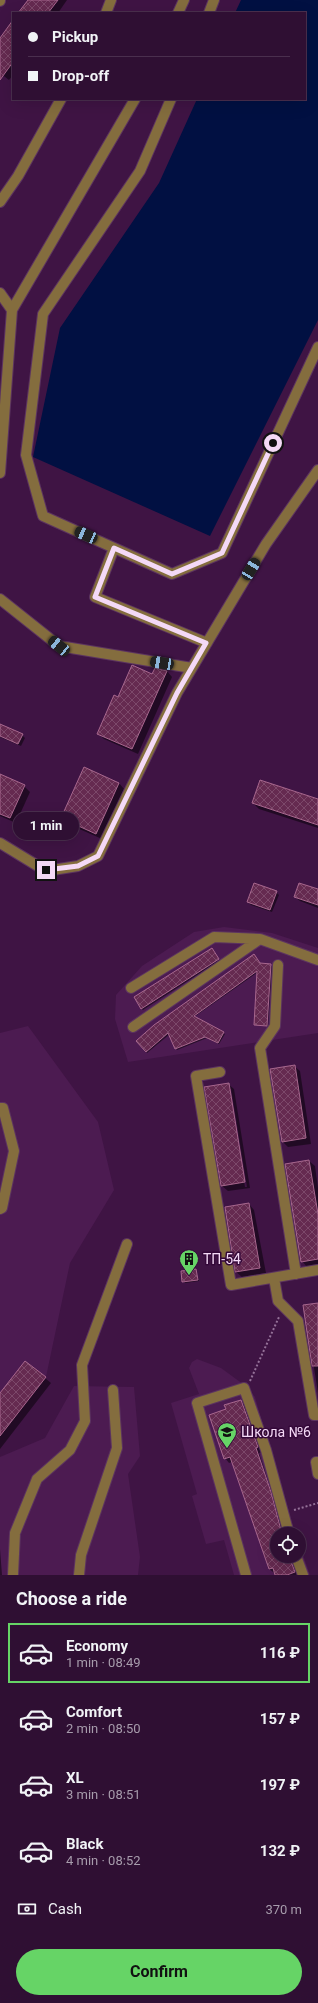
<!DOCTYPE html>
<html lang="en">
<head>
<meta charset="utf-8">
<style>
  :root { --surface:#2f0f33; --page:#37183b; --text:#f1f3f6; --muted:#a79cac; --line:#4a2f4e; --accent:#66d466 }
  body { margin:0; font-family:Roboto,sans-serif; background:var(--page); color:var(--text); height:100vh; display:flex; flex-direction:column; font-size:15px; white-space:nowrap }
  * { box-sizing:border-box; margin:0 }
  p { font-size:13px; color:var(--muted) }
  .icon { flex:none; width:22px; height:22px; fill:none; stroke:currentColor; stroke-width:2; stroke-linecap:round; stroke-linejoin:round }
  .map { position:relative; height:1575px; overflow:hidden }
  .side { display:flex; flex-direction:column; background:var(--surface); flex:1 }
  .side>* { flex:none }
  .top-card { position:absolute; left:12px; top:12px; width:294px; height:88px; border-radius:0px; box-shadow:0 4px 16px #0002,0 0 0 1px var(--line); display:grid; align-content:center; height:88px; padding:0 16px; background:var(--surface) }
  .controls { position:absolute; left:270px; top:1527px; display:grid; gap:8px }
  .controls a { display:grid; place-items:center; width:36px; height:36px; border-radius:50%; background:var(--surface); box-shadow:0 4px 16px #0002,0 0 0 1px var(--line); font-size:20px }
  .end { position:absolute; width:18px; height:18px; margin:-9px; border:5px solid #f4d9f6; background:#111; box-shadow:0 0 0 2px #111 }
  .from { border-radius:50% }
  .bubble { position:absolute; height:28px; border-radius:14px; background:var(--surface); box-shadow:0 4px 16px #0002,0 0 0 1px var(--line); font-size:13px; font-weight:700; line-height:28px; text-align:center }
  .car { position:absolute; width:12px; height:24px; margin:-12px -6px; border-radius:5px; box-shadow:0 0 3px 1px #0007; background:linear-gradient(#222 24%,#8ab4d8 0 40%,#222 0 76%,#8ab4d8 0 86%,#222 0) }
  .top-card b { display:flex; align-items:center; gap:14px; height:38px; font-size:15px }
  .top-card b+b { border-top:1px solid var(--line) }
  .top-card i { width:10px; height:10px; background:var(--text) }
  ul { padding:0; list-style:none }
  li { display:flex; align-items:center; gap:12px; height:60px; margin:0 8px 6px; padding:0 8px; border:2px solid transparent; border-radius:0px }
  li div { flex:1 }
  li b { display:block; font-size:15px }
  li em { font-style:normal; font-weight:700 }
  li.selected { border-color:var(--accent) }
  li>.icon { width:36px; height:36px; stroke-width:1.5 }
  h2 { padding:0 16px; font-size:18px; line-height:48px }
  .pay { display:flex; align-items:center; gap:10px; height:44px; padding:0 16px; font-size:15px }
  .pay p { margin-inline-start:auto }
  .cta { display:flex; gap:8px; margin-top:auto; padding:8px 16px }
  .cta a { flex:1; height:46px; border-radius:24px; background:var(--accent); color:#111; font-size:16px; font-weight:700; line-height:46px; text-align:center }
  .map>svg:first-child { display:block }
  .built { fill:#4c1b51 }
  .water { fill:#011042 }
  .shadow { fill:#0007; fill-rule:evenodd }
  .building { fill:url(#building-cross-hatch); stroke:#a8678e }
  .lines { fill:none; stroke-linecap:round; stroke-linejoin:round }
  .minor-casing { stroke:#5c3460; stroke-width:12 }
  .path { stroke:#947198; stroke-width:2; stroke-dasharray:2 2; stroke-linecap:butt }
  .minor { stroke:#846d3e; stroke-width:10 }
  .route { stroke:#f4d9f6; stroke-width:5 }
  .labels { text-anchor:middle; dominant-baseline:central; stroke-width:3; stroke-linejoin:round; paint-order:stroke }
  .poi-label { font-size:14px; fill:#f4d9f6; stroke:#340839; text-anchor:start }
</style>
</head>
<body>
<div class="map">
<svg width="318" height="1575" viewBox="0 0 318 1575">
  <defs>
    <pattern id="building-cross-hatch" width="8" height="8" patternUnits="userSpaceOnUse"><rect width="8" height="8" fill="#652a50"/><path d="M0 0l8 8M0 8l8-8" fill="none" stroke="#7c486a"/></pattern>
  </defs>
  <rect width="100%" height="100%" fill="#3f1444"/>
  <path class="built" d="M224,927L272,933L318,948V1033L128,1062L115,1019L116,995L142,966L194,932Z
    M28,1026L98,1122L114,1190L70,1263L46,1377L0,1436V1033Z
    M197,1359L221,1368L247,1387L255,1397L287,1509L284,1517L289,1516L296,1534H277V1556H299V1543L310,1575H234L224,1540L206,1544L192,1496L197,1494L171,1403L199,1394L189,1368L192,1362Z
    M74,1386L134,1387L140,1456L128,1474L140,1557L138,1575H0V1457L45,1438Z"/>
  <path class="water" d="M241,0H318V320L210,536L33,457L60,328L159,183L197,99H305V13H235Z"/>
  <path class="shadow" d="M29,0H67L58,13H19Z
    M13,22V75L9,80L0,73V40Z
    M155,670L167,671L172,677L138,754L104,739L98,733L118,698L153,675Z
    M0,725L22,735L25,738L21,746L0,737Z
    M0,775L24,786L30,792L16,823L0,816Z
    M119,783L124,789L102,839L68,824L62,818Z
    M318,800V828L259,809L253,803Z
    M318,891V908L300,901L295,897Z
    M276,892L279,895L272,912L251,905L248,902Z
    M213,951L219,961L143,1010L142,1009L135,998Z
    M260,964L272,966L268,1026L255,1025L258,972L194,1017L225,1034L219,1044L207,1038L177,1050L170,1034L147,1053L137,1041Z
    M294,1066L300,1071L311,1144L288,1147L283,1142Z
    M228,1084L234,1089L250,1188L228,1191L222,1186ZM229,1089H231L247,1187H245Z
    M309,1161L315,1166L318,1188V1265L307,1267L302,1261Z
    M249,1204L254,1210L266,1273L242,1277L236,1272L226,1208Z
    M196,1270L199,1281L185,1283L182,1272Z
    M318,1304V1393L304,1305Z
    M45,1378L51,1383L0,1449V1394Z
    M241,1401L245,1405L262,1452L259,1453L285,1534H277V1556H295L298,1575H277L269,1569L232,1462L229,1463L225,1458L227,1410Z
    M0,1549L2,1575H0Z"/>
  <path class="building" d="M28,0H58L48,13H18Z
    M13,20V62L0,80V38Z
    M132,665L152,674L155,668L167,671L132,749L97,734L114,695L118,697Z
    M0,724L23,734L18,744L0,736Z
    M84,767L119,783L96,834L61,818Z
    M0,774L25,785L10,818L0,814Z
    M260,780L318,799V825L252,803Z
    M254,883L277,891L270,910L247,902Z
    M299,883L318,889V905L294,897Z
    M212,948L219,959L141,1009L134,997Z
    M254,954L260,963L271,964L267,1026L254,1025L257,971L194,1016L224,1032L218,1043L205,1037L175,1049L168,1033L146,1052L136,1041L154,1025Z
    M295,1065L306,1138L282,1142L270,1069Z
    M229,1083L245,1182L221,1186L204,1087Z
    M309,1160L318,1214V1259L301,1262L285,1164Z
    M249,1203L260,1268L235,1272L225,1207Z
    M196,1269L198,1280L182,1282L181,1271Z
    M318,1303V1366H312L303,1305Z
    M25,1361L46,1377L0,1436V1393Z
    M241,1400L258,1447L256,1448L271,1492L282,1534H277V1556H289L295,1572L287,1575H275L273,1568L269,1569L230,1457L224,1459L209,1415L226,1409L224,1405Z"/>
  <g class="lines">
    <g class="minor-casing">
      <path id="minor" d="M0,1V0
        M106,13L111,0
        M178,13L184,0
        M209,13L214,0
        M171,99L140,171L43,314L26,455L43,516L172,574L222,553L318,347
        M0,202L18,176L61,99
        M0,293L12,310
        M0,473L12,310L135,99
        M114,548L95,597L207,643
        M0,599L59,646L192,668
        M0,843L46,871L78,866L98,856L177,693L266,544L318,470
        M278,965L275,1026L260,1048L296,1274
        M131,988L214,937L260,939
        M133,1027L260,939L318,960
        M220,1072L196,1076L231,1285L318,1270
        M0,1108H3L14,1151L2,1208L0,1209
        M274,1278L278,1301L298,1321L314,1415H318
        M318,1462H316L318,1474
        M296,1556L303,1575
        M13,1575L15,1533L37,1479L70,1450L85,1421L82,1365L127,1244
        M79,1575L81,1555L117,1448L113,1390
        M246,1575L197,1403L244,1388L266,1450L289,1534"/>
    </g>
    <path class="path" d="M250,1381L279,1317
      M294,1510L318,1503"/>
    <use href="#minor" class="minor"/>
  </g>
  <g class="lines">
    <path class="route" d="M46,870L78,866L98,856L177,693L206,643L95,597L114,548L172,574L222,553L273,443"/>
  </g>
  <defs>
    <g id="building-pin" transform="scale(1)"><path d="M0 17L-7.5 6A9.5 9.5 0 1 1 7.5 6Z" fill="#66d466" stroke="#340839"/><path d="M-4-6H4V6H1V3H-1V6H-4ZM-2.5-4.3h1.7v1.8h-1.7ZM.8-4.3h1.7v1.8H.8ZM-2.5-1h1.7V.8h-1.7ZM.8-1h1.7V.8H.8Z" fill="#111"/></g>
    <g id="school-pin" transform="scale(1)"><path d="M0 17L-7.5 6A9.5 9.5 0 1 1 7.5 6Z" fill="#66d466" stroke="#340839"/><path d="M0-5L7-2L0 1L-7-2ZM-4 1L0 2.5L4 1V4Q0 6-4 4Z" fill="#111"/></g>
  </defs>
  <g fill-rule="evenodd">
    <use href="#building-pin" x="189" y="1259"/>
    <use href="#school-pin" x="227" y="1432"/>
  </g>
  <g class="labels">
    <g class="poi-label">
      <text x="203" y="1259">ТП-54</text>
      <text x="241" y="1432">Школа №6</text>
    </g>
  </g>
</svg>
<div class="controls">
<a><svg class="icon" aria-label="locate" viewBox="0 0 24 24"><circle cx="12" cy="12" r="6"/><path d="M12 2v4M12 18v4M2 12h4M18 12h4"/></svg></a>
</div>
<i class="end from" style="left:273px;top:443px"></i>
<i class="end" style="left:46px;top:870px"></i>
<div class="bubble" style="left:13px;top:812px;width:66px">1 min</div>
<i class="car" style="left:86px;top:535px;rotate:294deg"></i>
<i class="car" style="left:251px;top:569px;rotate:31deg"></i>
<i class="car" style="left:59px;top:646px;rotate:309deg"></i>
<i class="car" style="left:162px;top:663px;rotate:279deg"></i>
<div class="top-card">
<b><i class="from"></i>Pickup</b>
<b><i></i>Drop-off</b>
</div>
</div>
<section class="side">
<h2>Choose a ride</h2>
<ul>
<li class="selected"><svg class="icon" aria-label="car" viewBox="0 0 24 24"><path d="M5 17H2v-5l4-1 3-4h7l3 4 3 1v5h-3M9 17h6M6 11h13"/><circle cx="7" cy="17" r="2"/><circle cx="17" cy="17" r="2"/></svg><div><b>Economy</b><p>1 min · 08:49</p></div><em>116 ₽</em></li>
<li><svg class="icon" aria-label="car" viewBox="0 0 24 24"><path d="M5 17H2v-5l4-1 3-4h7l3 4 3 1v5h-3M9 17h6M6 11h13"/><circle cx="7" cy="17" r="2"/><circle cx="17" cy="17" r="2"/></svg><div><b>Comfort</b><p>2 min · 08:50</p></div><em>157 ₽</em></li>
<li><svg class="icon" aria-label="car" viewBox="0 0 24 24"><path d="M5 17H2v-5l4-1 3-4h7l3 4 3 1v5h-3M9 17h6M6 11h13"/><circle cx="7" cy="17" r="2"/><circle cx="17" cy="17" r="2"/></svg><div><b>XL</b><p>3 min · 08:51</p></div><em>197 ₽</em></li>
<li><svg class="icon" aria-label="car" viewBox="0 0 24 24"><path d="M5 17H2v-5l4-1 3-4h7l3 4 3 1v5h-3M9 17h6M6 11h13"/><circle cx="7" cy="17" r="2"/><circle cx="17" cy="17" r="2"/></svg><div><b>Black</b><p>4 min · 08:52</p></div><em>132 ₽</em></li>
</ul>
<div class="pay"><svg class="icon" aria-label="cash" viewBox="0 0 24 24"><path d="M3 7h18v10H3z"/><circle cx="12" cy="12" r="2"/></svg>Cash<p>370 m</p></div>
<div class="cta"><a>Confirm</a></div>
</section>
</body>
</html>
